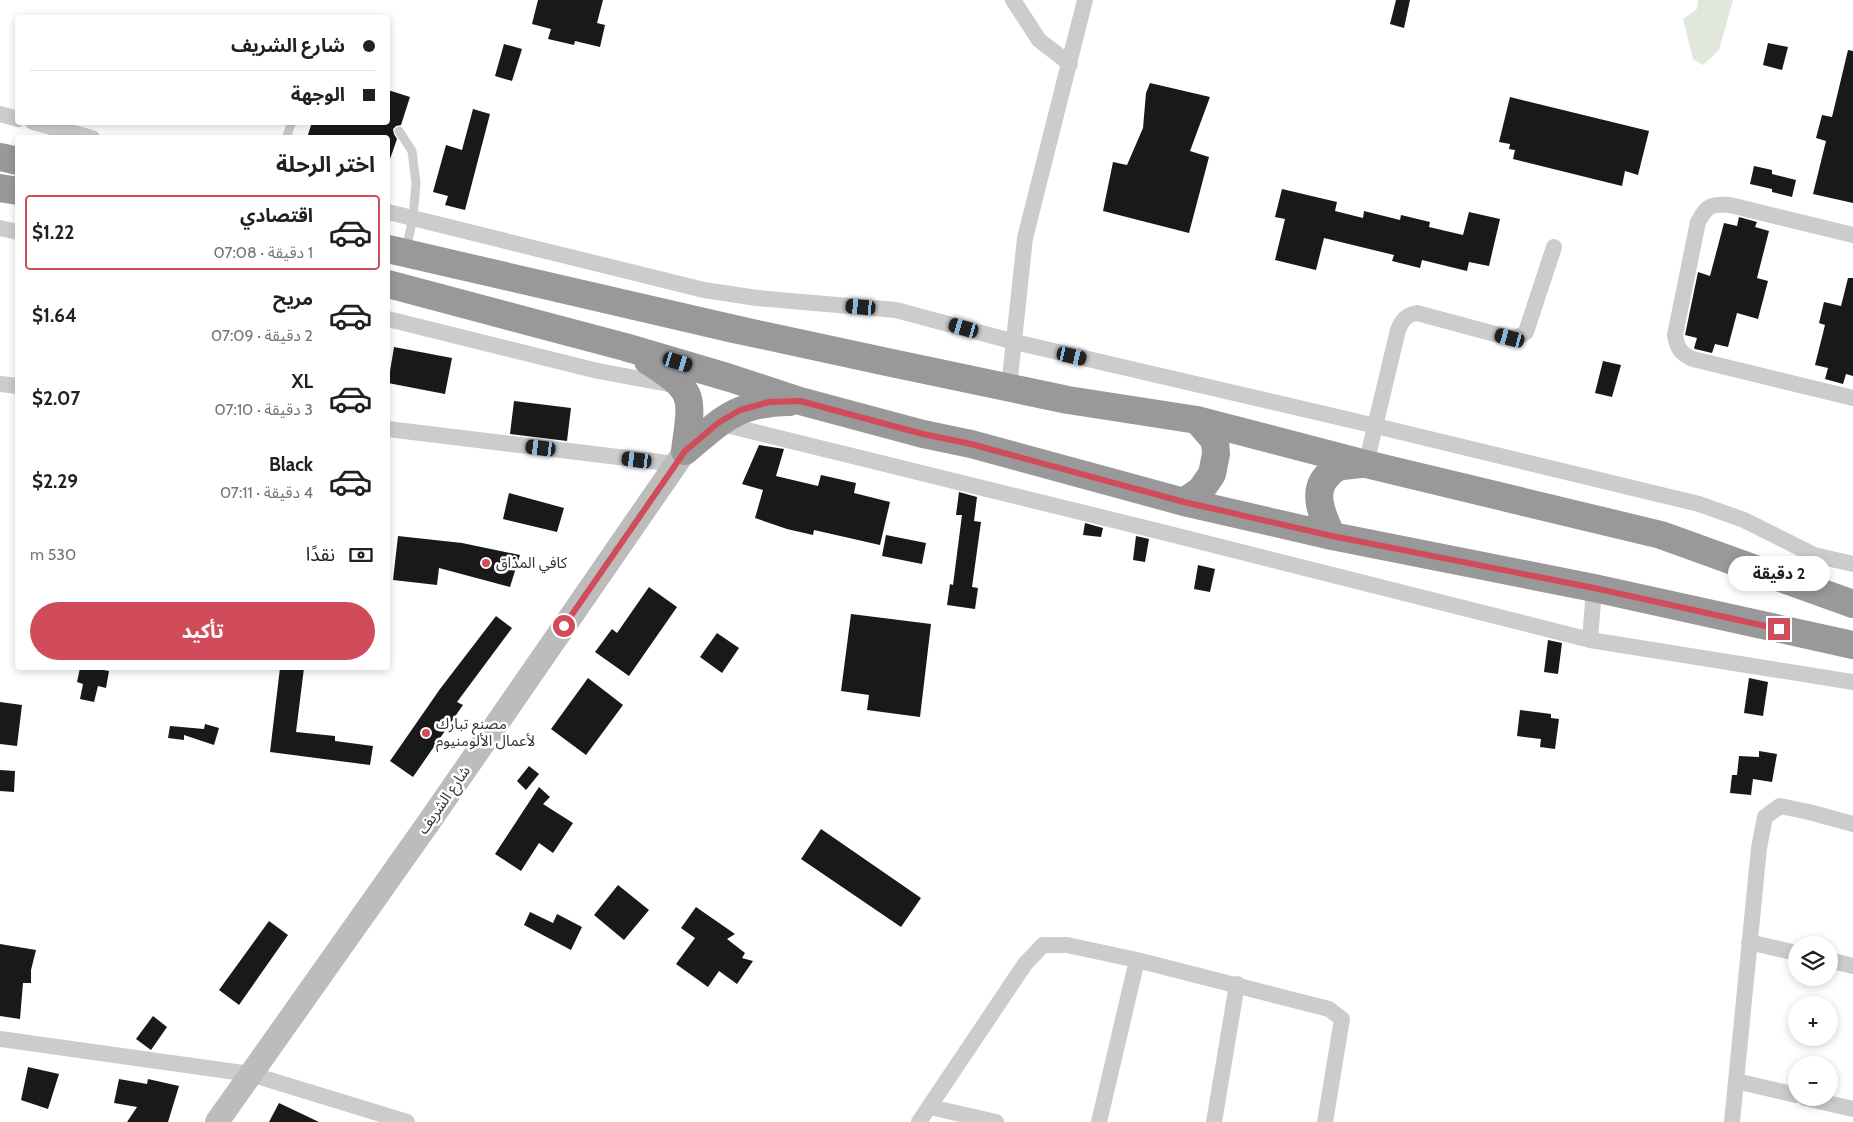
<!DOCTYPE html>
<html lang="ar">
<head>
<meta charset="utf-8">
<style>
  :root { --surface:#fff; --page:#f6f6f6; --text:#202124; --muted:#757577; --line:#e0e0e0; --accent:#d04c5a }
  body { margin:0; font-family:Cabin,"Noto Sans Arabic",sans-serif; background:var(--page); color:var(--text); direction:rtl; height:100vh; display:flex; flex-direction:column; font-size:19px; white-space:nowrap }
  * { box-sizing:border-box; margin:0 }
  p { font-size:16px; color:var(--muted) }
  .icon { flex:none; width:28px; height:28px; fill:none; stroke:currentColor; stroke-width:2; stroke-linecap:round; stroke-linejoin:round }
  .map { position:relative; flex:1; overflow:hidden; direction:ltr }
  .details { position:absolute; left:15px; top:135px; width:375px; height:535px; display:flex; flex-direction:column; background:var(--surface); border-radius:5px; box-shadow:0 2px 8px #0003; direction:rtl }
  .details>* { flex:none }
  .banner { position:absolute; left:15px; top:15px; width:375px; height:110px; border-radius:5px; box-shadow:0 2px 8px #0003; direction:rtl; display:grid; align-content:center; height:110px; padding:0 15px; background:var(--surface) }
  .controls { position:absolute; left:1788px; top:936px; display:grid; gap:10px }
  .controls a { display:grid; place-items:center; width:50px; height:50px; border-radius:50%; background:var(--surface); box-shadow:0 2px 8px #0003; font-size:25px }
  .end { position:absolute; width:22px; height:22px; margin:-11px; border:6px solid #d04c5a; background:#fff; box-shadow:0 0 0 2px #fff }
  .from { border-radius:50% }
  .bubble { position:absolute; height:35px; border-radius:18px; background:var(--surface); box-shadow:0 2px 8px #0003; font-size:16px; font-weight:700; line-height:35px; text-align:center; direction:rtl }
  .car { position:absolute; width:15px; height:30px; margin:-15px -8px; border-radius:6px; box-shadow:0 0 4px 1px #0007; background:linear-gradient(#222 24%,#8ab4d8 0 40%,#222 0 76%,#8ab4d8 0 86%,#222 0) }
  .banner b { display:flex; align-items:center; gap:18px; height:48px; font-size:19px }
  .banner b+b { border-top:1px solid var(--line) }
  .banner i { width:12px; height:12px; background:var(--text) }
  ul { padding:0; list-style:none }
  li { display:flex; align-items:center; gap:15px; height:75px; margin:0 10px 8px; padding:0 5px; border:2px solid transparent; border-radius:5px }
  li div { flex:1 }
  li b { display:block; font-size:19px }
  li em { font-style:normal; font-weight:700 }
  li.active { border-color:var(--accent) }
  li>.icon { width:45px; height:45px; stroke-width:1.5 }
  h2 { padding:0 15px; font-size:22px; line-height:60px }
  .pay { display:flex; align-items:center; gap:12px; height:55px; padding:0 15px; font-size:19px }
  .pay p { margin-inline-start:auto }
  .button { display:flex; gap:10px; margin-top:auto; padding:10px 15px }
  .button a { flex:1; height:58px; border-radius:30px; background:var(--accent); color:#fff; font-size:20px; font-weight:700; line-height:58px; text-align:center }
  .map>svg:first-child { display:block }
  .green { fill:#e2e7dc }
  .building { fill:#191919 }
  .lines { fill:none; stroke-linecap:round; stroke-linejoin:round }
  .lane { stroke:#ccc; stroke-width:9 }
  .street { stroke:#ccc; stroke-width:16 }
  .secondary { stroke:#bcbcbc; stroke-width:24 }
  .highway { stroke:#999; stroke-width:28 }
  .route { stroke:#d04c5a; stroke-width:6 }
  .poi-dot { fill:#d04c5a; stroke:#fff; stroke-width:2 }
  .labels { text-anchor:middle; dominant-baseline:central; stroke-width:5; stroke-linejoin:round; paint-order:stroke }
  .poi-label { font-size:15px; fill:#323232; stroke:#fff; text-anchor:start }
  .street-label { font-size:15px; fill:#323232; stroke:#fff }
</style>
</head>
<body>
<div class="map">
<svg width="1853" height="1122" viewBox="0 0 1853 1122">
  <rect width="100%" height="100%" fill="#fff"/>
  <path class="green" d="M1698,0H1733L1719,50L1703,65L1693,59L1683,19L1697,9Z"/>
  <path class="building" d="M538,0H603L597,23L605,25L600,47L575,41L574,45L548,39L551,29L532,24Z
    M1396,0H1410L1404,28L1390,24Z
    M1768,43L1788,47L1782,70L1763,65Z
    M504,44L522,49L512,81L495,76Z
    M1848,50L1853,51V203L1813,194L1826,141L1816,138L1822,115L1832,117Z
    M1150,83L1210,97L1190,151L1209,157L1189,233L1103,211L1113,162L1127,165L1143,128L1146,93Z
    M388,90L410,97L401,125L396,126L393,129L394,134L397,139L390,159L388,158V138H307L312,122H388Z
    M1510,97L1649,131L1638,175L1625,171L1622,186L1513,159L1515,150L1509,149L1510,144L1499,142Z
    M473,109L490,114L465,210L445,205L448,196L433,192L446,145L462,150Z
    M1754,166L1772,170V174L1796,180L1792,197L1772,192V189L1750,184Z
    M1282,189L1337,202L1335,211L1363,218L1364,211L1400,220L1401,215L1430,222L1429,227L1463,235L1469,212L1500,219L1489,266L1469,262L1467,271L1422,260L1420,268L1392,261L1394,255L1324,238L1316,270L1275,260L1285,219L1275,217Z
    M1739,217L1757,222L1755,227L1769,231L1757,278L1768,281L1758,319L1737,313L1728,347L1715,344L1712,353L1695,349L1694,348L1697,338L1685,335L1698,272L1710,276L1724,223L1737,226Z
    M1848,278H1853V376L1846,374L1843,384L1825,379L1828,368L1815,365L1825,325L1819,323L1824,302L1841,306Z
    M394,347L452,358L445,394L388,383Z
    M1603,361L1621,365L1612,397L1595,393Z
    M514,401L571,408L567,441L510,434Z
    M759,445L784,449L776,476L818,486L821,475L856,483L854,493L890,502L880,545L814,530L813,535L787,529L755,518L763,490L742,484Z
    M959,492L977,497L974,521L981,522L972,587L978,588L975,609L947,605L950,584L953,585L962,515H956Z
    M509,493L564,508L557,532L503,519Z
    M1085,523L1103,528L1101,537L1083,535Z
    M886,535L926,543L922,564L882,556Z
    M398,536L462,543L520,555L510,587L439,568L437,585L393,580Z
    M1136,536L1149,539L1145,562L1133,560Z
    M1198,565L1215,569L1210,592L1194,589Z
    M649,587L677,607L629,676L595,652L612,629L617,633Z
    M851,614L931,624L920,717L867,710L869,695L841,691Z
    M496,616L512,628L457,702L463,705L413,777L390,761L440,689Z
    M717,633L739,648L722,673L700,657Z
    M1548,640L1562,643L1558,674L1544,672Z
    M80,668H93L109,671L106,688L98,686L94,702L80,699L83,684L77,682Z
    M280,668H304L296,732L335,736V741L373,746L370,765L270,752Z
    M588,678L623,705L586,755L551,729Z
    M1749,678L1768,682L1763,716L1744,713Z
    M0,702L22,705L17,746L0,744Z
    M1520,710L1551,714V718L1559,719L1555,749L1540,747L1541,739L1517,736Z
    M205,724L219,728L214,745L184,735V740L168,738L170,726L204,729Z
    M1759,751L1777,754L1772,782L1753,779L1751,795L1730,793L1732,775H1737L1739,756L1759,757Z
    M529,766L539,774L526,790L517,781Z
    M0,770L15,771L14,792L0,791Z
    M539,787L550,797L543,804L573,823L553,853L539,843L521,871L495,854Z
    M821,829L921,898L901,927L801,859Z
    M618,885L649,910L624,940L594,915Z
    M696,907L735,934L727,939L745,953L742,958L753,961L737,984L719,971L708,987L676,964L695,938L681,928Z
    M530,912L553,923L557,914L582,927L571,950L524,925Z
    M269,921L288,935L239,1005L219,990Z
    M0,944L36,950L31,970V983H23L20,1019L0,1016Z
    M153,1016L167,1027L151,1050L136,1039Z
    M28,1067L59,1074L48,1109L21,1100Z
    M119,1079L147,1084L148,1079L179,1086L168,1122H127L137,1107L114,1103Z
    M279,1103L319,1122H269Z"/>
  <g class="lines">
    <path class="lane" d="M399,131L412,151L416,183L413,218L406,250
      M286,138L292,122"/>
    <path class="street" d="M1013,0L1039,40L1070,64
      M0,114L18,119
      M33,122L92,138
      M388,212L704,290L757,298L896,310L1015,342L1376,426L1699,504L1744,520L1814,555L1853,564
      M0,228L18,232
      M1853,235L1730,205C1711,204 1707,205 1698,222L1675,335C1677,348 1681,354 1693,359L1853,398
      M388,319L598,371L674,385
      M0,384L18,386
      M1009,387L1025,238L1085,0
      M718,423L1166,533L1590,640L1853,682
      M388,429L676,464
      M1366,464L1398,330C1402,320 1406,315 1417,313L1510,338L1518,337L1526,332L1554,247
      M1590,640L1594,588
      M1749,942L1796,953
      M1829,960L1853,966
      M0,1039L250,1074L407,1122
      M1736,1081L1796,1095
      M1805,1098L1853,1109
      M930,1107L996,1122
      M919,1122L1025,964L1043,945H1067L1137,960L1329,1009L1342,1019L1325,1122
      M1099,1122L1137,960
      M1214,1122L1237,984
      M1732,1122L1759,848L1765,817L1780,806L1809,812L1853,824"/>
    <path class="secondary" d="M217,1122L429,822L685,451"/>
    <path class="highway" d="M0,157L18,161
      M0,188L18,191
      M388,249L734,329L887,362L1068,400L1197,420L1366,464L1661,535L1853,604
      M388,284L625,347L730,378L800,401L923,434L971,444L1184,502L1332,536L1594,588L1853,645
      M648,361C697,392 692,396 685,451
      M685,451C723,419 737,403 789,402
      M1184,502L1201,490L1212,474L1216,454L1215,441L1197,420
      M1332,536C1323,517 1310,491 1329,474C1332,471 1335,468 1339,467C1346,465 1355,465 1362,464"/>
  </g>
  <g class="lines">
    <path class="route" d="M564,626L685,451L718,423L740,410L769,402L800,401L923,434L971,444L1184,502L1332,536L1594,588L1779,629"/>
  </g>
  <g class="poi-dot">
    <circle cx="486" cy="563" r="5"/>
    <circle cx="426" cy="733" r="5"/>
  </g>
  <g class="labels">
    <g class="poi-label">
      <text x="496" y="563">كافي المذاق</text>
      <text x="436" y="724">مصنع تبارك<tspan x="436" dy="17">لأعمال الألومنيوم</tspan></text>
    </g>
    <g class="street-label">
      <text transform="translate(444 800) rotate(-55)">شارع الشريف</text>
    </g>
  </g>
</svg>
<div class="controls">
<a><svg class="icon" aria-label="layers" viewBox="0 0 24 24"><path d="M12 4l9 5-9 5-9-5zM3 14l9 5 9-5"/></svg></a>
<a>+</a>
<a>−</a>
</div>
<i class="end from" style="left:564px;top:626px"></i>
<i class="end" style="left:1779px;top:629px"></i>
<div class="bubble" style="left:1728px;top:556px;width:102px">2 دقيقة</div>
<i class="car" style="left:861px;top:307px;rotate:275deg"></i>
<i class="car" style="left:964px;top:328px;rotate:286deg"></i>
<i class="car" style="left:1510px;top:338px;rotate:285deg"></i>
<i class="car" style="left:1072px;top:356px;rotate:103deg"></i>
<i class="car" style="left:678px;top:362px;rotate:107deg"></i>
<i class="car" style="left:541px;top:448px;rotate:277deg"></i>
<i class="car" style="left:637px;top:460px;rotate:277deg"></i>
<div class="banner">
<b><i class="from"></i>شارع الشريف</b>
<b><i></i>الوجهة</b>
</div>
<section class="details">
<h2>اختر الرحلة</h2>
<ul>
<li class="active"><svg class="icon" aria-label="car" viewBox="0 0 24 24"><path d="M5 17H2v-5l4-1 3-4h7l3 4 3 1v5h-3M9 17h6M6 11h13"/><circle cx="7" cy="17" r="2"/><circle cx="17" cy="17" r="2"/></svg><div><b>اقتصادي</b><p>1 دقيقة · 07:08</p></div><em>$1.22</em></li>
<li><svg class="icon" aria-label="car" viewBox="0 0 24 24"><path d="M5 17H2v-5l4-1 3-4h7l3 4 3 1v5h-3M9 17h6M6 11h13"/><circle cx="7" cy="17" r="2"/><circle cx="17" cy="17" r="2"/></svg><div><b>مريح</b><p>2 دقيقة · 07:09</p></div><em>$1.64</em></li>
<li><svg class="icon" aria-label="car" viewBox="0 0 24 24"><path d="M5 17H2v-5l4-1 3-4h7l3 4 3 1v5h-3M9 17h6M6 11h13"/><circle cx="7" cy="17" r="2"/><circle cx="17" cy="17" r="2"/></svg><div><b>XL</b><p>3 دقيقة · 07:10</p></div><em>$2.07</em></li>
<li><svg class="icon" aria-label="car" viewBox="0 0 24 24"><path d="M5 17H2v-5l4-1 3-4h7l3 4 3 1v5h-3M9 17h6M6 11h13"/><circle cx="7" cy="17" r="2"/><circle cx="17" cy="17" r="2"/></svg><div><b>Black</b><p>4 دقيقة · 07:11</p></div><em>$2.29</em></li>
</ul>
<div class="pay"><svg class="icon" aria-label="cash" viewBox="0 0 24 24"><path d="M3 7h18v10H3z"/><circle cx="12" cy="12" r="2"/></svg>نقدًا<p>530 m</p></div>
<div class="button"><a>تأكيد</a></div>
</section>
</div>
</body>
</html>
